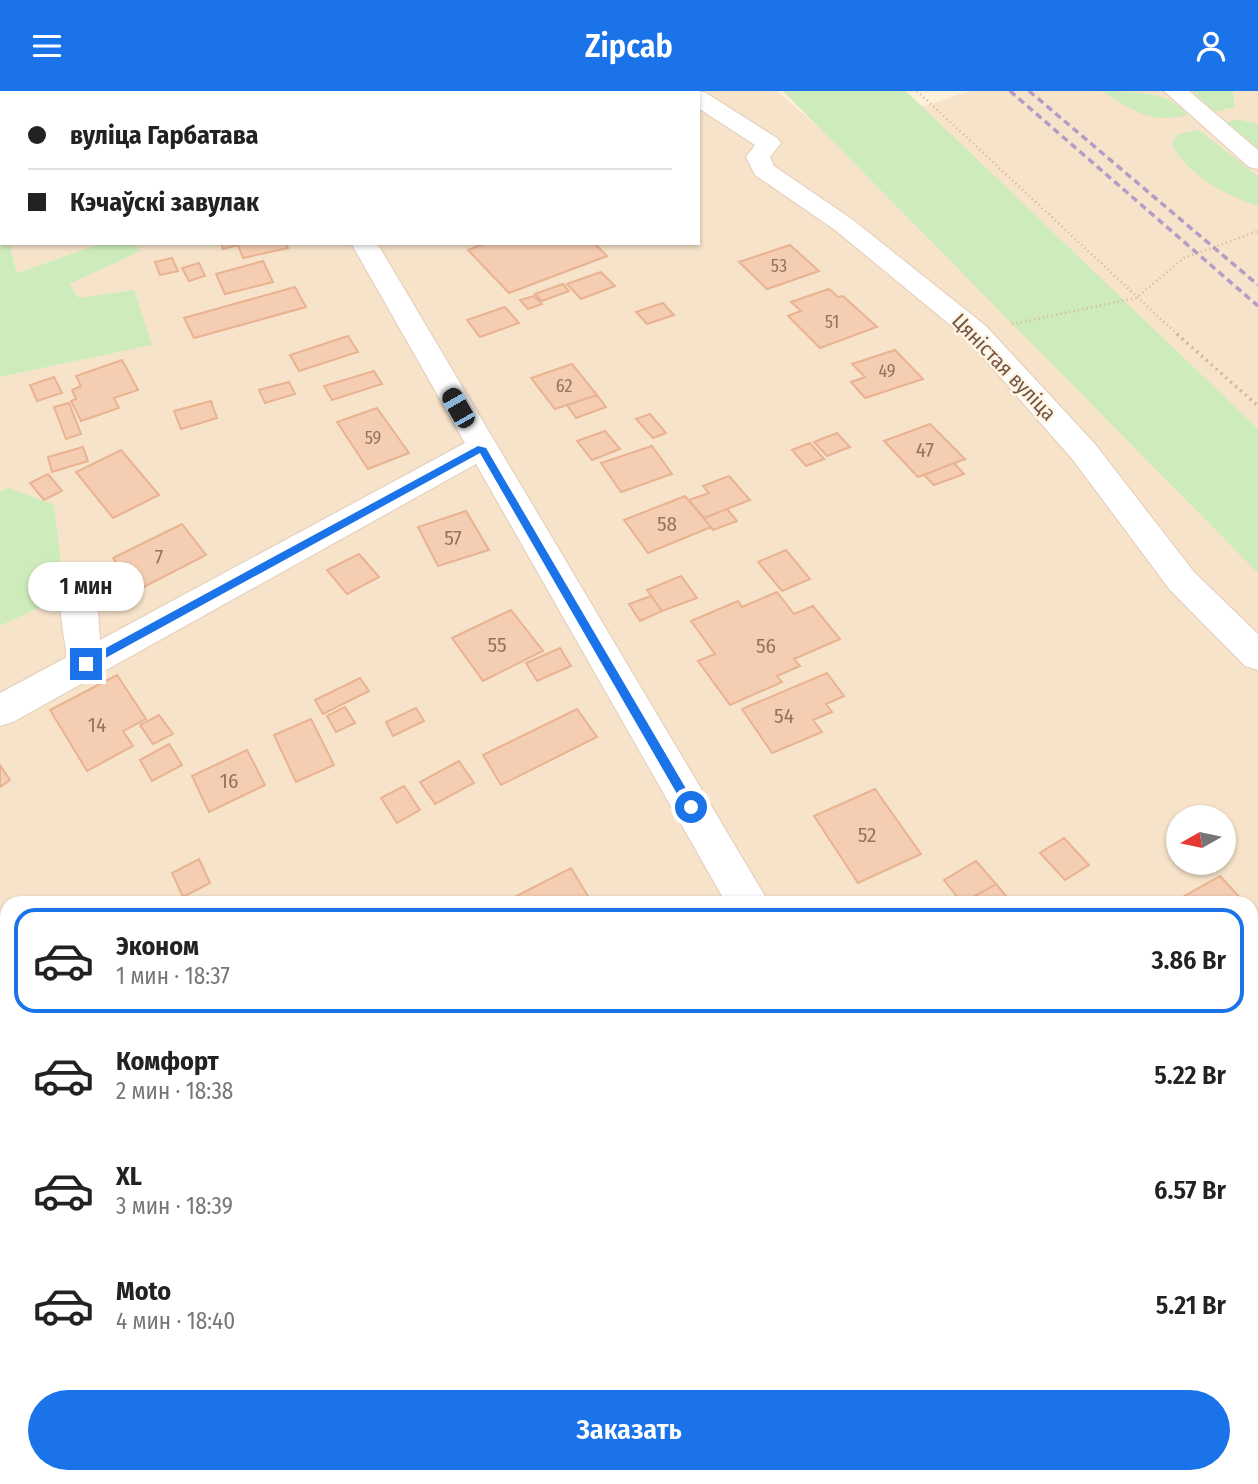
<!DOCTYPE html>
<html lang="ru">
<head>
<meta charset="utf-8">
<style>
  :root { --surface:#fff; --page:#f2f2f2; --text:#222; --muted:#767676; --line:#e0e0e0; --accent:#1a73e8 }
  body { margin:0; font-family:"Fira Sans Condensed",sans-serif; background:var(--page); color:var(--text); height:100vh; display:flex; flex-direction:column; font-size:26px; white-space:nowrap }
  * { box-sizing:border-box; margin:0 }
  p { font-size:23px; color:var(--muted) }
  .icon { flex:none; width:38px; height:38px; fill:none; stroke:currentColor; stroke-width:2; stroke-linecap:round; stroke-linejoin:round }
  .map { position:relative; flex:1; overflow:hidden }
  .sheet { position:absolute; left:0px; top:805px; width:1258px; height:588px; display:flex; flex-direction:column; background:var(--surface); border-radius:21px 21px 0 0; box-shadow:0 2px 5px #0004 }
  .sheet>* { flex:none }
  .hud { position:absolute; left:0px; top:0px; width:700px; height:154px; box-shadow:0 2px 5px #0004; display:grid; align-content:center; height:154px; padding:0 28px; background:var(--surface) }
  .needle { width:46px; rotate:261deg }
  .buttons { position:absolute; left:1166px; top:714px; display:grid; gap:14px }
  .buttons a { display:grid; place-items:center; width:70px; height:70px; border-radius:50%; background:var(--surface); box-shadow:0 2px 5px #0004; font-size:35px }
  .end { position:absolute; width:32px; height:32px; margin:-16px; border:9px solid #1a73e8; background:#fff; box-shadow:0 0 0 4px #fff }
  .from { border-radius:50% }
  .bubble { position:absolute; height:49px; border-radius:24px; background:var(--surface); box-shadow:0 2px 5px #0004; font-size:23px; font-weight:600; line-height:49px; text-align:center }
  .car { position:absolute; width:21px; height:42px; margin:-21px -10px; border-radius:9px; box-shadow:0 0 5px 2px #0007; background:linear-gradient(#222 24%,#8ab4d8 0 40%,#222 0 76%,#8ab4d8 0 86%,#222 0) }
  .hud b { display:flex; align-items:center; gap:24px; height:66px; font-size:26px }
  .hud b+b { border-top:2px solid var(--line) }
  .hud i { width:18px; height:18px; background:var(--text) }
  ul { padding:12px 0 0; list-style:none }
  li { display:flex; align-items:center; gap:21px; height:105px; margin:0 14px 10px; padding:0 14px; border:4px solid transparent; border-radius:21px }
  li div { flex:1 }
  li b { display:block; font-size:26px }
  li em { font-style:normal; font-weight:600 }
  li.on { border-color:var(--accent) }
  li>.icon { width:63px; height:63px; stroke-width:1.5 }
  .action { display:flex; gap:14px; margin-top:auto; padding:14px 28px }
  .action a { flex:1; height:80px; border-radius:42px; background:var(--accent); color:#fff; font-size:28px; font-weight:600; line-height:80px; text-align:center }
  header { display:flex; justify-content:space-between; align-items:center; height:91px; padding:0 28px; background:var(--accent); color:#fff; font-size:32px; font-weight:600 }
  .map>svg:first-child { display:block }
  .residential { fill:#f6e3ca; fill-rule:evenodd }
  .green { fill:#ceecbb }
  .building { fill:#f5cdb2; stroke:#e9b391; stroke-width:2 }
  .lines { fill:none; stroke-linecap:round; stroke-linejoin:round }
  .minor-casing { stroke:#e2ccb8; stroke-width:2 }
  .path-far1 { stroke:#d9b196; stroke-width:2.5; stroke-dasharray:1 3.5; stroke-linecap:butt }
  .path { stroke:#d9b196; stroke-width:3.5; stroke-dasharray:2 4.5; stroke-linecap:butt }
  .minor { fill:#fff; fill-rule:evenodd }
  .rail { stroke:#b39cc6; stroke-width:3.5; stroke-dasharray:7 4.5; stroke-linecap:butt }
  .route { fill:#1a73e8 }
  .labels { text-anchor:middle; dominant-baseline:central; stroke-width:5; stroke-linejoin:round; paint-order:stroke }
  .far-number-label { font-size:18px; fill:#947460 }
  .far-street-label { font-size:21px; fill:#745644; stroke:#fff5e4 }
  .number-label { font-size:21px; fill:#947460 }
</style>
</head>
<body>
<header><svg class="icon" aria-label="menu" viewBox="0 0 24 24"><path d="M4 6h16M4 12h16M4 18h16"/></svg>Zipcab<svg class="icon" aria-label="person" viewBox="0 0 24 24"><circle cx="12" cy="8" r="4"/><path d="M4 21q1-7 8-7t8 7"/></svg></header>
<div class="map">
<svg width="1258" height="1393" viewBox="0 0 1258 1393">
  <rect width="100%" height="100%" fill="#fef1dc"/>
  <path class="residential" d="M87,0H777L829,45L971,0H1192L1215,21L1235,16L1233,0H1258V1393H0V535L65,503L9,397L0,400V286L152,254L79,207L68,193L140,160L132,152H698V2ZM1178,726H1223V772H1178ZM7,812H1251V1386H7Z
    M9,152H103L17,182Z"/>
  <path class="green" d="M783,0H906L1258,338V482Z
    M1101,0C1132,0 1171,0 1187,24C1150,34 1132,18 1101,0Z
    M1192,0H1233L1235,16L1215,21Z
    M1237,28L1258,33V59L1223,33Z
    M1199,39L1258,85V115C1224,104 1189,84 1171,53L1178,43Z
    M0,106L2,152H9L17,182L103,152H132L141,160L69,193L79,207L134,199L152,254L0,286Z
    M9,397L54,414L65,504L0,535V400Z"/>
  <path class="building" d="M457,0H521L523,2H452Z
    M221,152H286L288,157L243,167L238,154L223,158Z
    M486,152H594L607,165L509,202L468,159Z
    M790,154L819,180L767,198L739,171Z
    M172,167L178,180L160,184L155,171Z
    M263,170L273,191L225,203L216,183Z
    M199,172L205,185L189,190L182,177Z
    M601,181L615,195L581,208L567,193Z
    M563,193L569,200L542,210L535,203Z
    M295,196L306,216L194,247L184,227Z
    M829,198L838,206L843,205L877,236L820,257L788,225L801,220L791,211Z
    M534,205L542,213L528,218L520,209Z
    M663,212L674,224L647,233L636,221Z
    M505,216L519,232L480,246L467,229Z
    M348,245L358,261L299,280L290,264Z
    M895,259L923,288L865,307L851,291L865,286L852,273Z
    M122,269L138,299L114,307L119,317L81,330L71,310L76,308L72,299L81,295L76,285Z
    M572,273L597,304L555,318L531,287Z
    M374,280L382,293L332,309L324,295Z
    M54,286L62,302L37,310L30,294Z
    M289,291L295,303L265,312L259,299Z
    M597,304L606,316L576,327L567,314Z
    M211,310L217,327L181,338L174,320Z
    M69,312L81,343L66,348L54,316Z
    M377,317L409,362L368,378L337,331Z
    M650,323L666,342L653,347L636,328Z
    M930,333L965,368L918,386L884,350Z
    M605,340L620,358L592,369L577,350Z
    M837,342L850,356L827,365L814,351Z
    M810,352L824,368L806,375L792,359Z
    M652,355L672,383L621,401L601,372Z
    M83,356L88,370L52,381L48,366Z
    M121,359L159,404L113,427L76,381Z
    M954,372L964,383L934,394L924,384Z
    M48,383L62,400L44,409L30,392Z
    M729,385L750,409L704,427L689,409L709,402L703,395Z
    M685,405L711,436L648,462L624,429Z
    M727,418L737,430L713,439L704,427Z
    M466,420L489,459L438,475L418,436Z
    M182,433L206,464L136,500L113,467Z
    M786,459L810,488L782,500L758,471Z
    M359,463L379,486L347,503L327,479Z
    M681,485L697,507L662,520L647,499Z
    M777,501L794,523L813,515L840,548L794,568L800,575L777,585L782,591L730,614L698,570L715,563L691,530L738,510L742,516Z
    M651,505L662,520L640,530L629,513Z
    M511,519L543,560L483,590L452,547Z
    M560,557L571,575L537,590L526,572Z
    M827,582L844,605L826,613L832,621L813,629L822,641L772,662L742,618Z
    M117,584L146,628L123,640L133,655L87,680L50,619Z
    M360,587L369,600L323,623L315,609Z
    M345,616L355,632L336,641L327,625Z
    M416,617L424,630L393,645L386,631Z
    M577,618L597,646L501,694L483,664Z
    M159,624L173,643L153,653L140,634Z
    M311,628L334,674L296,691L274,644Z
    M169,653L182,674L152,690L140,669Z
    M247,659L265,694L209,721L192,685Z
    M459,670L474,692L435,713L420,691Z
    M0,674L10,689L0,696Z
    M404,695L420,719L397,732L381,707Z
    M875,698L921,763L858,792L814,725Z
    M1064,747L1089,774L1065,789L1040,762Z
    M199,768L210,792L183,806L172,782Z
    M976,770L996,793L962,812L944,789Z
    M571,777L592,812L505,811Z
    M1220,785L1245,812H1172Z
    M996,793L1012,812H964Z
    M1258,968V1034L1251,1026V972Z
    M7,1041V1081L0,1085V1046Z
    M1258,1043V1075L1253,1078L1251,1048Z
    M7,1127V1201L0,1204V1131Z
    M7,1341V1386H91L92,1393H0V1344Z
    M192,1386H256L257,1390L252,1393H192Z
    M454,1386H483L471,1393H456Z
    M825,1386H942L930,1393H828Z"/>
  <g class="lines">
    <g class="minor-casing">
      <path id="minor" d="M266,0H288L289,2H267Z
        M698,0L706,2L777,47L781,52L770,66L774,75L853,129L986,235L1095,353L1194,481L1258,543V579L1245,575L1170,499L1073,369L966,247L835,139L755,84L746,66L755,54L698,17V2H692Z
        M1164,0H1189L1258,59V78L1249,76Z
        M351,152H377L769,812H726L476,373L13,631L0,635V602L67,566C64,541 54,505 67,481L79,477L91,481L96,490L100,549L465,352Z
        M1056,1386H1111L1114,1393H1059Z"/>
    </g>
    <path class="path-far1" d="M917,0L1179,245
      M1012,233L1136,207L1184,167L1258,140"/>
    <path class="path" d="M1177,243L1258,315"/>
    <use href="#minor" class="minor"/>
    <path class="rail" d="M1010,0L1258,215
      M1029,0L1258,194"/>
  </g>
  <path class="route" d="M478,355L486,357L695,713V720H687L480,362L89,576H82V570Z"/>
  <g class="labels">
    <g class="far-number-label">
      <text x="779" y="175">53</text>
      <text x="832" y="231">51</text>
      <text x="887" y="280">49</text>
      <text x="564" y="295">62</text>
      <text x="373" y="347">59</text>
    </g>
    <g class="far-street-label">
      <text transform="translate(1004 276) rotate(46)">Цяністая вуліца</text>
    </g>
    <g class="number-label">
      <text x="925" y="359">47</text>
      <text x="667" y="433">58</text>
      <text x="453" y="447">57</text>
      <text x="159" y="466">7</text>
      <text x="497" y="554">55</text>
      <text x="766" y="555">56</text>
      <text x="784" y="625">54</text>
      <text x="97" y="634">14</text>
      <text x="229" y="690">16</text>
      <text x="867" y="744">52</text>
    </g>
  </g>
</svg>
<div class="buttons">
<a><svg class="needle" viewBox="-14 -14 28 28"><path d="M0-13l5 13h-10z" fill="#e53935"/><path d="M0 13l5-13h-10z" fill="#767676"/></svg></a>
</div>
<i class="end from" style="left:691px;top:716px"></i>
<i class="end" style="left:86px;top:573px"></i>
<div class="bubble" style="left:28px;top:471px;width:116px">1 мин</div>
<i class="car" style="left:458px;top:317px;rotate:330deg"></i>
<div class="hud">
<b><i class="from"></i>вуліца Гарбатава</b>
<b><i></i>Кэчаўскі завулак</b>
</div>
<section class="sheet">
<ul>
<li class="on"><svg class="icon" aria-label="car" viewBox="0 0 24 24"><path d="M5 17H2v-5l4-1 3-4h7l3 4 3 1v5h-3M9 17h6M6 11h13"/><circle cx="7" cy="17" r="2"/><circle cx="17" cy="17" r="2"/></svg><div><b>Эконом</b><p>1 мин · 18:37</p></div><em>3.86 Br</em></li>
<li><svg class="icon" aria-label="car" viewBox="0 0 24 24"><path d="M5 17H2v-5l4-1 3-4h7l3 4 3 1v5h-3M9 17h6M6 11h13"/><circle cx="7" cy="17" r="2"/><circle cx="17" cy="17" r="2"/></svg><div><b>Комфорт</b><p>2 мин · 18:38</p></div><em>5.22 Br</em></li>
<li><svg class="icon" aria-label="car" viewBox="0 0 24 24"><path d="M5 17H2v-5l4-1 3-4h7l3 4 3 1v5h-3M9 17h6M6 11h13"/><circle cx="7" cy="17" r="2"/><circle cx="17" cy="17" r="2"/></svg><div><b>XL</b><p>3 мин · 18:39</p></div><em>6.57 Br</em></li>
<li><svg class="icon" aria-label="car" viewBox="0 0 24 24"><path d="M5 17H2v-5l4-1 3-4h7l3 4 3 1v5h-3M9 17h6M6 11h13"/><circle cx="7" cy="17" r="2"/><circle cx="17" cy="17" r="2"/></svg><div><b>Moto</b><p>4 мин · 18:40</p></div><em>5.21 Br</em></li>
</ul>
<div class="action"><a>Заказать</a></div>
</section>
</div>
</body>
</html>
